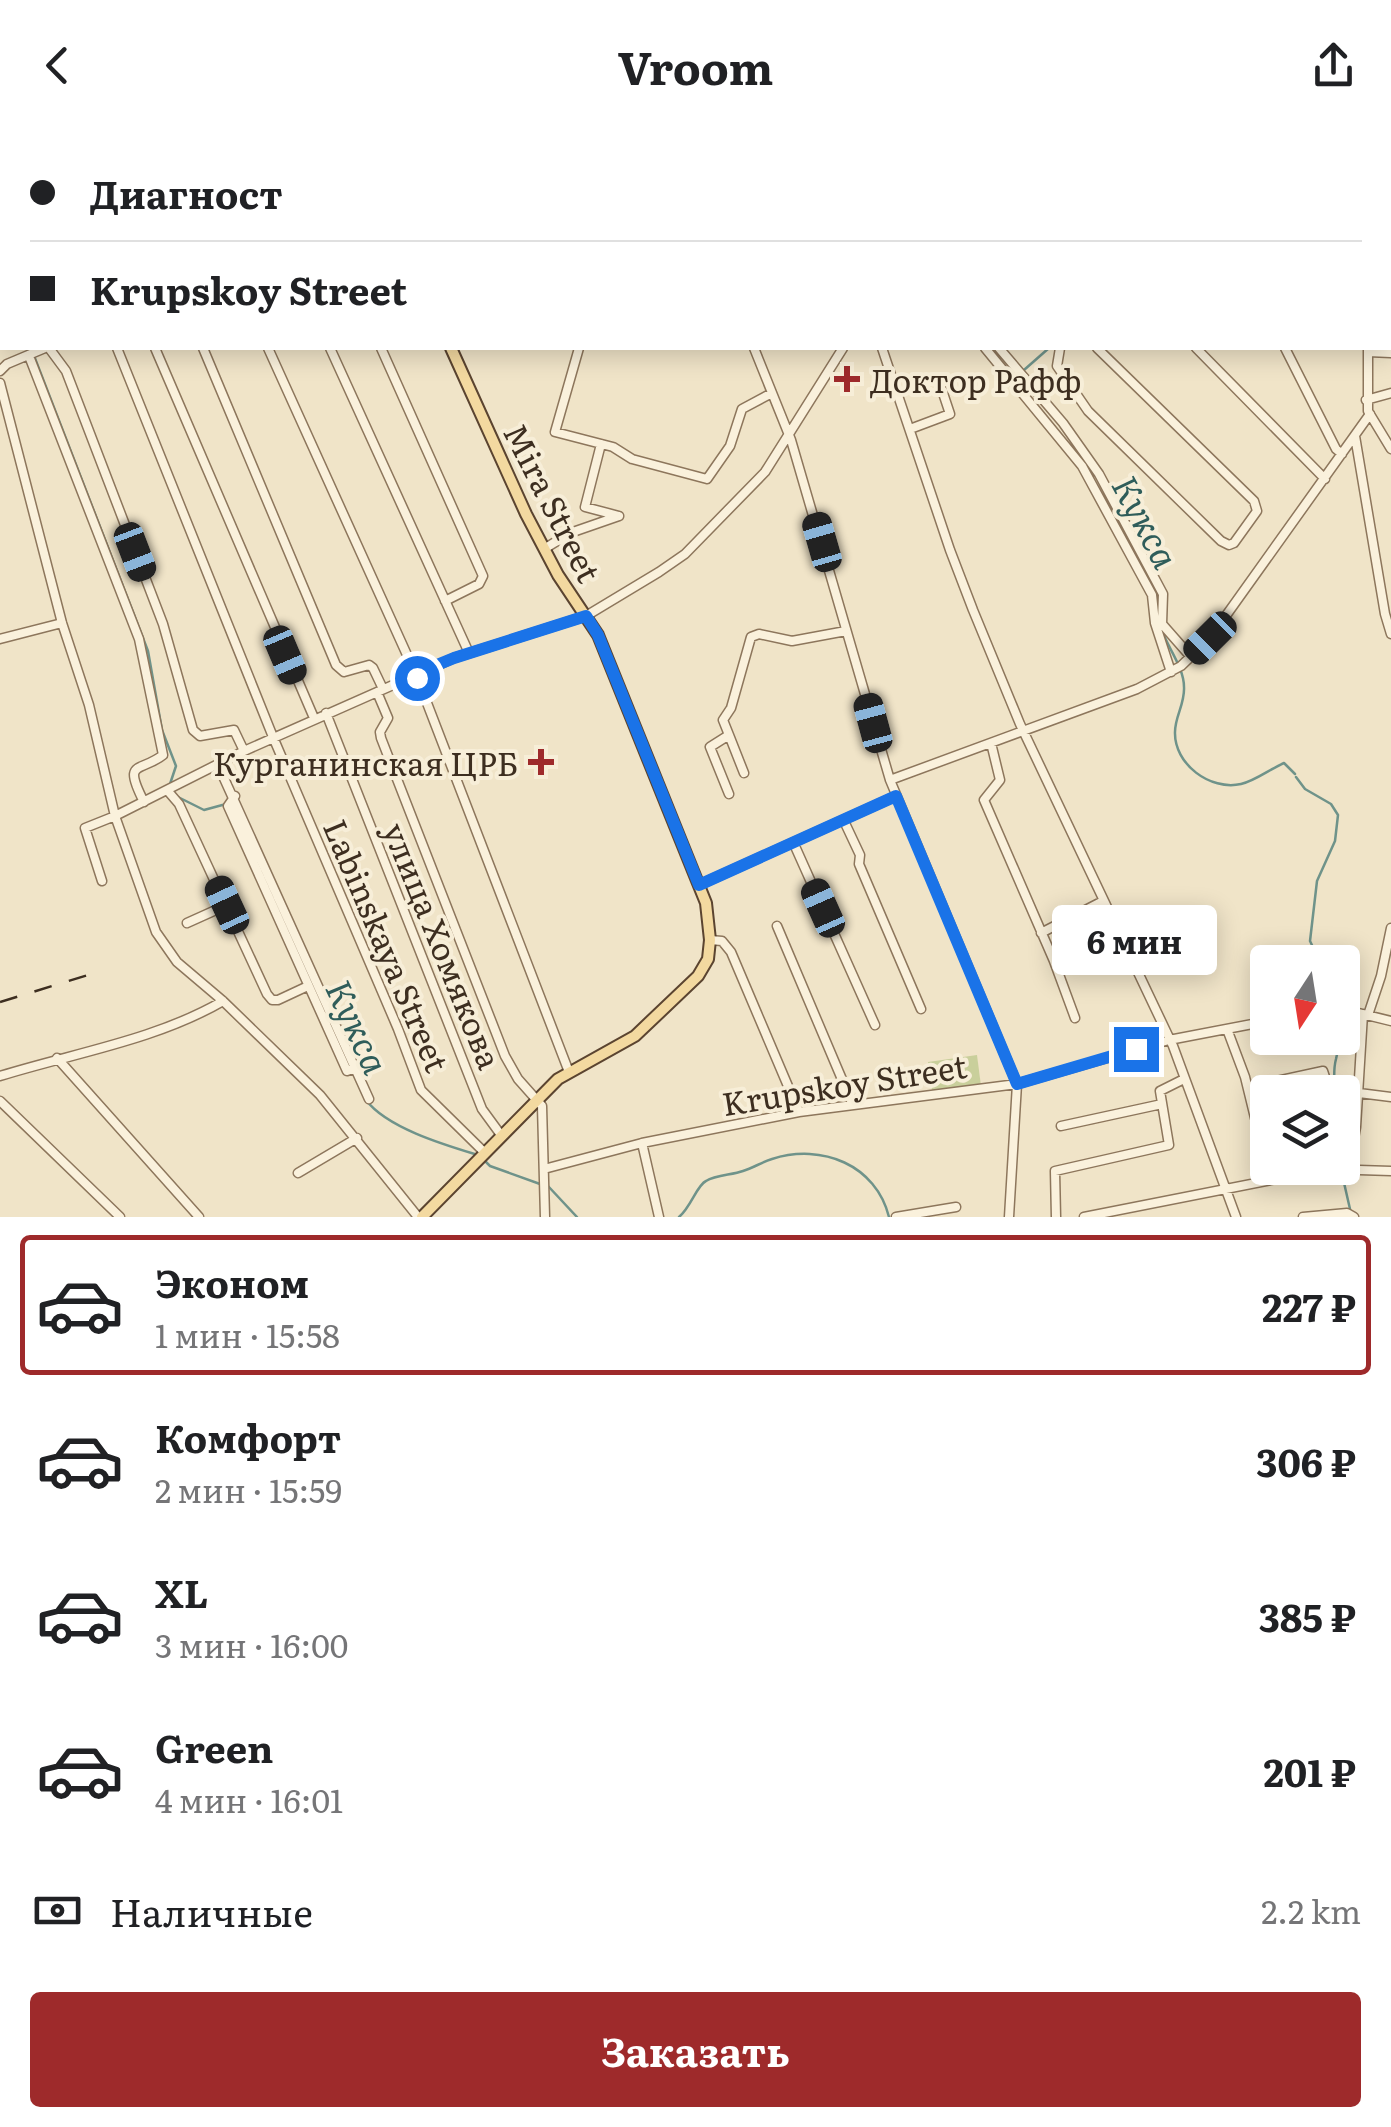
<!DOCTYPE html>
<html lang="ru">
<head>
<meta charset="utf-8">
<style>
  :root { --surface:#fff; --page:#f2f2f2; --text:#202124; --muted:#757577; --line:#e0e0e0; --accent:#9e2a2b }
  body { margin:0; font-family:Literata,serif; background:var(--page); color:var(--text); height:100vh; display:flex; flex-direction:column; font-size:38px; white-space:nowrap }
  * { box-sizing:border-box; margin:0 }
  p { font-size:32px; color:var(--muted) }
  .icon { flex:none; width:55px; height:55px; fill:none; stroke:currentColor; stroke-width:2; stroke-linecap:round; stroke-linejoin:round }
  .map { position:relative; height:1087px; overflow:hidden }
  .side { display:flex; flex-direction:column; background:var(--surface); flex:1 }
  .side>* { flex:none }
  .hud { position:absolute; left:0px; top:0px; width:1392px; height:220px; box-shadow:0 5px 25px #0003; display:grid; align-content:center; height:220px; padding:0 30px; background:var(--surface) }
  .needle { width:65px; rotate:192deg }
  .controls { position:absolute; left:1250px; top:815px; display:grid; gap:20px }
  .controls a { display:grid; place-items:center; width:110px; height:110px; border-radius:10px; background:var(--surface); box-shadow:0 5px 25px #0003; font-size:50px }
  .end { position:absolute; width:45px; height:45px; margin:-22px; border:12px solid #1a73e8; background:#fff; box-shadow:0 0 0 5px #fff }
  .from { border-radius:50% }
  .bubble { position:absolute; height:70px; border-radius:10px; background:var(--surface); box-shadow:0 5px 25px #0003; font-size:32px; font-weight:700; line-height:70px; text-align:center }
  .car { position:absolute; width:30px; height:60px; margin:-30px -15px; border-radius:12px; box-shadow:0 0 8px 2px #0007; background:linear-gradient(#222 24%,#8ab4d8 0 40%,#222 0 76%,#8ab4d8 0 86%,#222 0) }
  .hud b { display:flex; align-items:center; gap:35px; height:95px; font-size:38px }
  .hud b+b { border-top:2px solid var(--line) }
  .hud i { width:25px; height:25px; background:var(--text) }
  ul { padding:18px 0 0; list-style:none }
  li { display:flex; align-items:center; gap:30px; height:140px; margin:0 20px 15px; padding:0 10px; border:5px solid transparent; border-radius:10px }
  li div { flex:1 }
  li b { display:block; font-size:38px }
  li em { font-style:normal; font-weight:700 }
  li.on { border-color:var(--accent) }
  li>.icon { width:90px; height:90px; stroke-width:1.5 }
  .pay { display:flex; align-items:center; gap:25px; height:110px; padding:0 30px; font-size:38px }
  .pay p { margin-inline-start:auto }
  .action { display:flex; gap:20px; margin-top:auto; padding:20px 30px }
  .action a { flex:1; height:115px; border-radius:10px; background:var(--accent); color:#fff; font-size:40px; font-weight:700; line-height:115px; text-align:center }
  header { display:flex; justify-content:space-between; align-items:center; height:130px; padding:0 30px; background:var(--surface); font-size:45px; font-weight:700 }
  .map>svg:first-child { display:block }
  .green { fill:#c9cf9b }
  .lines { fill:none; stroke-linecap:round; stroke-linejoin:round }
  .stream { stroke:#6f938a; stroke-width:2.5 }
  .minor-casing { stroke:#8d765c; stroke-width:11 }
  .major-casing { stroke:#5b4430; stroke-width:14 }
  .minor { stroke:#faf1dc; stroke-width:8 }
  .major { stroke:#f3d9a0; stroke-width:10 }
  .rail { stroke:#3d2e20; stroke-width:2.5; stroke-dasharray:18 18; stroke-linecap:butt }
  .route { stroke:#1a73e8; stroke-width:12 }
  .poi-dot { fill:#9e2a2b; stroke:#f7eed8; stroke-width:4 }
  .labels { text-anchor:middle; dominant-baseline:central; stroke-width:8; stroke-linejoin:round; paint-order:stroke }
  .poi-label { font-size:32px; fill:#3d2e20; stroke:#f7eed8; text-anchor:start }
  .street-label { font-size:32px; fill:#3d2e20; stroke:#f7eed8 }
  .water-label { font-size:35px; font-style:italic; fill:#2f5d5a; stroke:#f7eed8 }
</style>
</head>
<body>
<header><svg class="icon" aria-label="back" viewBox="0 0 24 24"><path d="M15 5l-7 7 7 7"/></svg>Vroom<svg class="icon" aria-label="share" viewBox="0 0 24 24"><path d="M12 15V3M7 8l5-5 5 5M5 13v7h14v-7"/></svg></header>
<div class="map">
<svg width="1391" height="1087" viewBox="0 0 1391 1087">
  <rect width="100%" height="100%" fill="#f0e4c8"/>
  <path class="green" d="M977,925L981,956L932,960L928,932Z"/>
  <g class="lines">
    <path class="stream" d="M1191,0L1192,2
      M831,2V0
      M0,138L2,145
      M31,218L148,521L162,600L176,636L170,654
      M1024,240L1049,218
      M1114,380L1159,466
      M1161,498C1167,517 1184,537 1184,557C1185,574 1175,586 1175,602C1174,634 1210,661 1241,654C1255,651 1270,639 1284,633L1295,644
      M1296,647L1305,659L1331,674L1338,685L1335,711L1317,751L1310,811L1320,832
      M178,667L204,680L226,674
      M338,911L349,935
      M1335,962C1334,951 1333,940 1336,929C1341,903 1357,882 1350,855L1342,851
      M366,970C387,998 445,1015 478,1025
      M1342,985L1348,1000L1342,1027
      M484,1030L490,1036L540,1054
      M1342,1044L1350,1079
      M548,1056L577,1087
      M679,1087C691,1077 697,1055 706,1051C716,1045 732,1045 743,1041C753,1038 762,1032 772,1029C822,1013 876,1035 889,1087"/>
    <g class="minor-casing">
      <path id="minor" d="M30,0L31,2
        M82,0L83,2
        M125,0L126,2
        M178,0L179,2
        M654,0L655,2
        M847,0V2
        M1201,0L1203,2
        M1271,0L1272,2
        M1349,0L1352,2
        M281,2L287,0
        M413,2L419,0
        M557,2L564,0
        M718,2L720,0
        M824,2L825,0
        M922,2V0
        M1058,2L1061,0
        M0,69L2,75
        M1390,107L1391,104
        M1390,118H1391
        M49,218L66,241L163,494L193,600L200,606L234,600L244,621
        M117,218L273,607L398,899L421,960L484,1022
        M155,218L314,588
        M203,218L336,535L344,542L369,535L373,538L383,559
        M268,218L417,547L569,942
        M330,218L469,523
        M381,218L483,446L479,454L445,471
        M579,218L555,302L613,317L632,329L707,349L730,316L742,279L772,263
        M754,218L791,310L890,650L1017,954L1009,1087
        M882,218L950,420L973,480L1020,594L1173,916L1236,1087
        M985,218L1082,336L1152,465L1155,493L1171,542
        M999,218L1063,293L1099,344L1163,464L1162,494L1191,527
        M1060,218L1057,236L1088,281L1221,411L1229,415L1234,413L1257,381L1254,371L1097,218
        M1196,218L1325,349
        M1285,218L1336,319L1342,324
        M1368,218V281L1391,319
        M1368,222L1391,223
        M29,226L139,509L163,625C140,643 122,629 144,672
        M0,241L7,234L45,218
        M0,253L62,493L89,575L115,686L156,802L177,832L223,871L320,965L418,1087
        M1366,270L1391,263
        M910,299L950,284L941,257
        M1355,306L1385,484L1391,504
        M601,314L585,377L619,386
        M544,419L570,403L619,386
        M0,509L62,493
        M377,562L388,588L380,602L381,608L505,926L518,949L542,976L545,1087
        M326,583L482,979L501,1005
        M729,605L744,643
        M991,613L1000,650L984,670L1054,831L1075,888
        M218,635L369,969
        M890,650L1137,559L1181,536L1210,508L1370,284
        M167,660L179,674L267,864L272,870H278L308,856
        M729,664L710,617L729,605L723,590L731,578L751,507L759,504L792,511L846,501
        M235,666L228,676L347,941L355,938
        M844,691L860,725L859,734L921,879
        M794,714L875,895
        M102,751L85,698L115,686L244,621L454,528L586,486L659,442L685,424L765,342L843,218
        M699,755L896,666
        M187,793L227,775
        M777,796L852,973
        M1041,803L1103,771
        M710,810L722,811L731,822L799,982
        M1342,879L1391,891
        M1368,885L1381,846L1391,798
        M1227,899L1245,947L1257,996L1268,998
        M57,928L199,1087
        M0,946C74,923 156,910 223,871
        M1248,957L1323,941L1330,962
        M1359,963L1391,967
        M0,971L120,1087
        M1061,996L1162,974
        M642,1013L659,1087
        M1349,1037L1356,997L1363,884
        M544,1039L642,1013L799,982L1017,954L1169,910L1268,891
        M298,1043L357,1008
        M896,1087L956,1077
        M1056,1087L1055,1041L1169,1015L1160,961L1184,949
        M1084,1087L1327,1039L1391,1041
        M1303,1087L1347,1083L1354,1087"/>
    </g>
    <g class="major-casing">
      <path id="major" d="M355,0L356,2
        M422,1087L558,949L635,906L698,846L708,829L710,810L706,773L598,505L558,445L526,384L451,218"/>
    </g>
    <use href="#minor" class="minor"/>
    <use href="#major" class="major"/>
    <path class="rail" d="M0,872L101,841"/>
  </g>
  <g class="lines">
    <path class="route" d="M417,548L415,544L454,528L586,486L598,505L699,755L896,666L1017,954L1136,919"/>
  </g>
  <g class="poi-dot">
    <path d="M842 234h10v10h10v10h-10v10h-10v-10h-10v-10h10z"/>
    <path d="M536 617h10v10h10v10h-10v10h-10v-10h-10v-10h10z"/>
  </g>
  <g class="labels">
    <g class="poi-label">
      <text x="870" y="249">Доктор Рафф</text>
      <text x="518" y="632" text-anchor="end">Курганинская ЦРБ</text>
    </g>
    <g class="street-label">
      <text transform="translate(554 372) rotate(63)">Mira Street</text>
      <text transform="translate(388 815) rotate(67)">Labinskaya Street</text>
      <text transform="translate(444 815) rotate(68)">улица Хомякова</text>
      <text transform="translate(844 953) rotate(-9)">Krupskoy Street</text>
    </g>
    <g class="water-label">
      <text transform="translate(1147 391) rotate(62)">Кукса</text>
      <text transform="translate(359 896) rotate(65)">Кукса</text>
    </g>
  </g>
</svg>
<div class="controls">
<a><svg class="needle" viewBox="-14 -14 28 28"><path d="M0-13l5 13h-10z" fill="#e53935"/><path d="M0 13l5-13h-10z" fill="#757577"/></svg></a>
<a><svg class="icon" aria-label="layers" viewBox="0 0 24 24"><path d="M12 4l9 5-9 5-9-5zM3 14l9 5 9-5"/></svg></a>
</div>
<i class="end from" style="left:417px;top:548px"></i>
<i class="end" style="left:1136px;top:919px"></i>
<div class="bubble" style="left:1052px;top:775px;width:165px">6 мин</div>
<i class="car" style="left:822px;top:412px;rotate:344deg"></i>
<i class="car" style="left:135px;top:422px;rotate:159deg"></i>
<i class="car" style="left:1210px;top:508px;rotate:225deg"></i>
<i class="car" style="left:285px;top:525px;rotate:157deg"></i>
<i class="car" style="left:873px;top:593px;rotate:345deg"></i>
<i class="car" style="left:227px;top:775px;rotate:335deg"></i>
<i class="car" style="left:823px;top:778px;rotate:336deg"></i>
<div class="hud">
<b><i class="from"></i>Диагност</b>
<b><i></i>Krupskoy Street</b>
</div>
</div>
<section class="side">
<ul>
<li class="on"><svg class="icon" aria-label="car" viewBox="0 0 24 24"><path d="M5 17H2v-5l4-1 3-4h7l3 4 3 1v5h-3M9 17h6M6 11h13"/><circle cx="7" cy="17" r="2"/><circle cx="17" cy="17" r="2"/></svg><div><b>Эконом</b><p>1 мин · 15:58</p></div><em>227 ₽</em></li>
<li><svg class="icon" aria-label="car" viewBox="0 0 24 24"><path d="M5 17H2v-5l4-1 3-4h7l3 4 3 1v5h-3M9 17h6M6 11h13"/><circle cx="7" cy="17" r="2"/><circle cx="17" cy="17" r="2"/></svg><div><b>Комфорт</b><p>2 мин · 15:59</p></div><em>306 ₽</em></li>
<li><svg class="icon" aria-label="car" viewBox="0 0 24 24"><path d="M5 17H2v-5l4-1 3-4h7l3 4 3 1v5h-3M9 17h6M6 11h13"/><circle cx="7" cy="17" r="2"/><circle cx="17" cy="17" r="2"/></svg><div><b>XL</b><p>3 мин · 16:00</p></div><em>385 ₽</em></li>
<li><svg class="icon" aria-label="car" viewBox="0 0 24 24"><path d="M5 17H2v-5l4-1 3-4h7l3 4 3 1v5h-3M9 17h6M6 11h13"/><circle cx="7" cy="17" r="2"/><circle cx="17" cy="17" r="2"/></svg><div><b>Green</b><p>4 мин · 16:01</p></div><em>201 ₽</em></li>
</ul>
<div class="pay"><svg class="icon" aria-label="cash" viewBox="0 0 24 24"><path d="M3 7h18v10H3z"/><circle cx="12" cy="12" r="2"/></svg>Наличные<p>2.2 km</p></div>
<div class="action"><a>Заказать</a></div>
</section>
</body>
</html>
